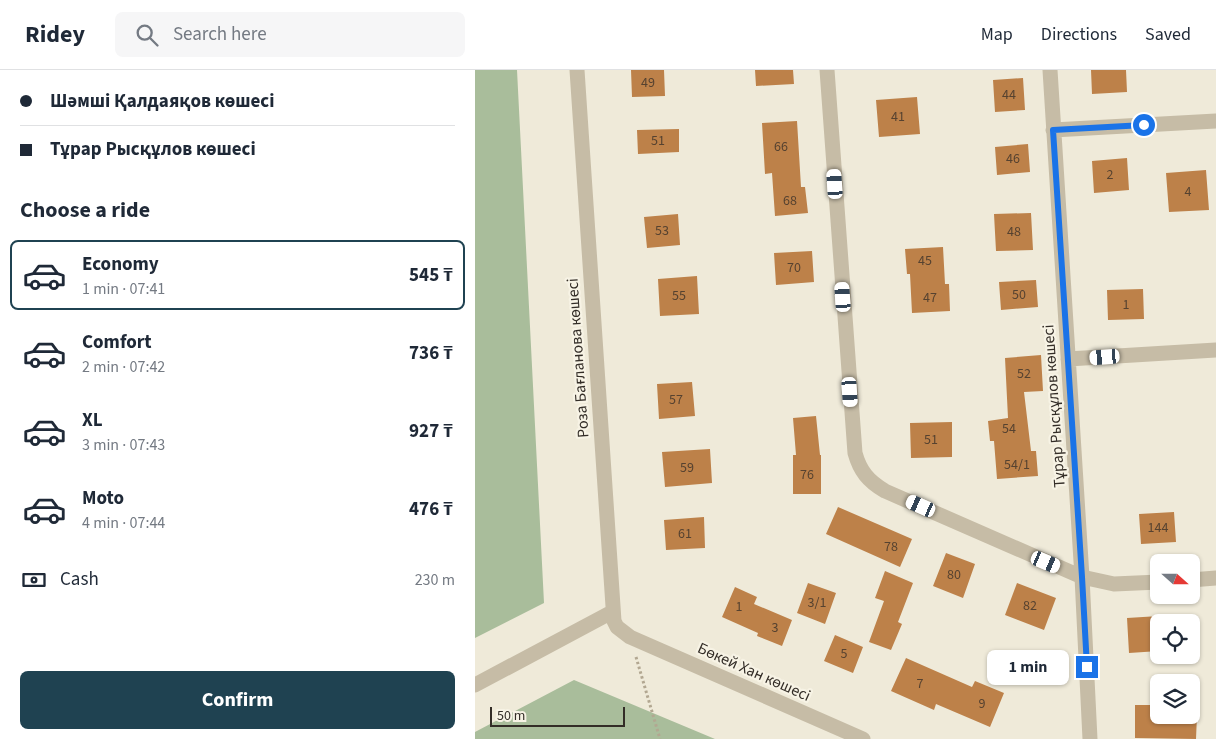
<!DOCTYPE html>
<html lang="en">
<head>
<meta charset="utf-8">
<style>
  :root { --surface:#fff; --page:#f6f6f7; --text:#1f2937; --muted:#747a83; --line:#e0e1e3; --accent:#1f4251 }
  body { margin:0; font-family:"Source Sans 3",sans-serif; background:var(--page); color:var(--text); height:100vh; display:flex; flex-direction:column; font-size:19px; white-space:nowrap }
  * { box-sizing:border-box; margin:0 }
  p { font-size:16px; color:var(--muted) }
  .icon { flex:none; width:28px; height:28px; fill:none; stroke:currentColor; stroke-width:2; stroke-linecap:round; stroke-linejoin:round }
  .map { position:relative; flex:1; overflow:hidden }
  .sheet { display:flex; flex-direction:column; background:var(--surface); width:475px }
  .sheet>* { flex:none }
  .hud { display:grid; align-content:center; height:110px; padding:0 20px; background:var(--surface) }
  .needle { width:32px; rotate:111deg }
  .fabs { position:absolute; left:675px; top:484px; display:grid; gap:10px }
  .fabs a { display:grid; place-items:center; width:50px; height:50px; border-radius:8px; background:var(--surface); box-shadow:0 1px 4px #0004; font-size:25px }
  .scale { position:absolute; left:15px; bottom:12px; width:135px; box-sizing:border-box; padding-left:5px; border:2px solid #332d27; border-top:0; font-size:14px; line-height:18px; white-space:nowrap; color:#332d27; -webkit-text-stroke:4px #f7f3e5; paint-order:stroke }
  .end { position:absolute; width:22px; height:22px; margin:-11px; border:6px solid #1a73e8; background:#fff; box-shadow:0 0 0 2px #fff }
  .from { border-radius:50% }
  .bubble { position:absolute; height:35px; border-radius:8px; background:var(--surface); box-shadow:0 1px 4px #0004; font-size:16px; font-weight:700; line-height:35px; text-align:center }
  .car { position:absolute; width:15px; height:30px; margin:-15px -8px; border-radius:6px; box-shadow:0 0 4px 1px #0007; background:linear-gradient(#fff 24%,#345 0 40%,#fff 0 76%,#345 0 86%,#fff 0) }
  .hud b { display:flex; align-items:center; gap:18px; height:48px; font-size:19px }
  .hud b+b { border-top:1px solid var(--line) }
  .hud i { width:12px; height:12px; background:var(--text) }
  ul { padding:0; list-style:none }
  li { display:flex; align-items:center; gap:15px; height:70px; margin:0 10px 8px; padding:0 10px; border:2px solid transparent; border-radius:8px }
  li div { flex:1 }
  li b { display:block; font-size:19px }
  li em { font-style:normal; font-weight:700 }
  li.selected { border-color:var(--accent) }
  li>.icon { width:45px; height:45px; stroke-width:1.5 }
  h2 { padding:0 20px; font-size:22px; line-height:60px }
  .pay { display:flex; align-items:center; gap:12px; height:55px; padding:0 20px; font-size:19px }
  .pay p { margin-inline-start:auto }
  .cta { display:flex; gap:10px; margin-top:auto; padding:10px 20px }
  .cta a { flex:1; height:58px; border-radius:8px; background:var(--accent); color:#fff; font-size:20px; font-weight:700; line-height:58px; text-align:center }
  header { display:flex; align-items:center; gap:30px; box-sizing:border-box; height:70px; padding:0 25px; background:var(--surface); border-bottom:1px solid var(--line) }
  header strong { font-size:24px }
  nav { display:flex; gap:28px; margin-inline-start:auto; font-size:18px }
  .search { width:350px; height:45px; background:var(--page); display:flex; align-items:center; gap:12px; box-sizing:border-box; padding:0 18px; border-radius:8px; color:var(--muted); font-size:19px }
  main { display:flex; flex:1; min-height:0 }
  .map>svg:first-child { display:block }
  .green { fill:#a9bd9b }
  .building { fill:#bd8149 }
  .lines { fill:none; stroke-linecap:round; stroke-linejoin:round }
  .path { stroke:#b2a791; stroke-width:3; stroke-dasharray:2.5 2.5; stroke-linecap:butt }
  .minor { stroke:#c6bca6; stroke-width:15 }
  .route { stroke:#1a73e8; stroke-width:6 }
  .labels { text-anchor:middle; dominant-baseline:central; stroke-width:4.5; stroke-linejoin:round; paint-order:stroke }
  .number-label { font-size:14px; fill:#564230 }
  .street-label { font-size:16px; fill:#332d27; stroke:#f7f3e5 }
</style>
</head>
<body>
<header>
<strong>Ridey</strong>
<div class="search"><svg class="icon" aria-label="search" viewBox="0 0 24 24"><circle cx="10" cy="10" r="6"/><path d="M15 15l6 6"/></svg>Search here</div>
<nav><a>Map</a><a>Directions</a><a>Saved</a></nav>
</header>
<main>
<section class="sheet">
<div class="hud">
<b><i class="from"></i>Шәмші Қалдаяқов көшесі</b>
<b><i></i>Тұрар Рысқұлов көшесі</b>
</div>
<h2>Choose a ride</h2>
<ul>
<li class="selected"><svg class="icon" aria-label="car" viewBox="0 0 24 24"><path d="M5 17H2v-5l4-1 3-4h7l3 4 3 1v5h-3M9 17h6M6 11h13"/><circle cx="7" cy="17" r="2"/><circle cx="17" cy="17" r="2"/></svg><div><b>Economy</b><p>1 min · 07:41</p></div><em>545 ₸</em></li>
<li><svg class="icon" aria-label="car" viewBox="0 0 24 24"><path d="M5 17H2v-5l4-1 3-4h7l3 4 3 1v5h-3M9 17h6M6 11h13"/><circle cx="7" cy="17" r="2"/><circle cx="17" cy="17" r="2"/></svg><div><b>Comfort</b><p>2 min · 07:42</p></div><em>736 ₸</em></li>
<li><svg class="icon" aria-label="car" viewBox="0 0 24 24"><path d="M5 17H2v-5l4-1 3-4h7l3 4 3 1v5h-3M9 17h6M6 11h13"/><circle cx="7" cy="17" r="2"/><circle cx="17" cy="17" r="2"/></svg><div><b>XL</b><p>3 min · 07:43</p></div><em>927 ₸</em></li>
<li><svg class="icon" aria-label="car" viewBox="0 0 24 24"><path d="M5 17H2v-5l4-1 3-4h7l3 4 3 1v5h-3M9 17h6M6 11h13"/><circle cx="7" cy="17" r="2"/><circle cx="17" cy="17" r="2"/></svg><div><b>Moto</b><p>4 min · 07:44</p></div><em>476 ₸</em></li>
</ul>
<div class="pay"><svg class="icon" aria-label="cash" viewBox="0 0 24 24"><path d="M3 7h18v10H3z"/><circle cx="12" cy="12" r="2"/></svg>Cash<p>230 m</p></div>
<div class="cta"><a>Confirm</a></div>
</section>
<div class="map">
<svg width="741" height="669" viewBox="0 0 741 669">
  <rect width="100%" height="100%" fill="#efead9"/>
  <path class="green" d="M0,0H42L69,533L0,568Z
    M99,610L240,669H0V662Z"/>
  <path class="building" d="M156,0H189L190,26L157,27Z
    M280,0H318L319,14L281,16Z
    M616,0H651L652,22L617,24Z
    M548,8L550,40L520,42L518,10Z
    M442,27L445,64L404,67L401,30Z
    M322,51L326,117H330L333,143L300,146L297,103L290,104L287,53Z
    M204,59V82L163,84L162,60Z
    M553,74L555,102L522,105L520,77Z
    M652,88L654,120L619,123L617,91Z
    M731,100L734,140L694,142L691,103Z
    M556,143L558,180L521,181L519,144Z
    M203,144L205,175L172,178L169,147Z
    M468,177L470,214H474L475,241L437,243L435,204H432L430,179Z
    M337,181L339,212L301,215L299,183Z
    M222,206L224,244L185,246L183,209Z
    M561,210L563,237L526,240L524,212Z
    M668,219L669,249L633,250L632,220Z
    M566,285L568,321L549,322L556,381H561L563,406L522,409L519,371H515L513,351L533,348L530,288Z
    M217,312L220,346L184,349L182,314Z
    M341,346L345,385H346V424H318V385H321L318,348Z
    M477,352V387L436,388L435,353Z
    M235,379L237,413L190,417L187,382Z
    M363,437L437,469L425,497L351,464Z
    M699,442L701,472L666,474L664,444Z
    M229,447L230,478L191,480L189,450Z
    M471,483L500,494L488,528L458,516Z
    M410,501L438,513L423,552L427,554L416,580L394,572L409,531L400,528Z
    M333,513L361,523L350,554L322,543Z
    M542,513L581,528L569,560L530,545Z
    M260,517L282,527L279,534L317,550L307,576L282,566L283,563L247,547Z
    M684,546V581L654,583L652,548Z
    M360,565L388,577L378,603L349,591Z
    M431,588L497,617L500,611L529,623L515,657L461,634L459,640L416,621Z
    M660,635H684V645H722L721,669L660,668Z"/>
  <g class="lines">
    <path class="path" d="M161,587L185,669"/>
    <path class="minor" d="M102,0L139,551L142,557L155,567L388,669
      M352,0L380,383C385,401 393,411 410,421L607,507L639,514L684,512
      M575,0L607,507L615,669
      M578,60L741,51
      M593,289L741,280
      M716,510L741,508
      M0,615L137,542"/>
  </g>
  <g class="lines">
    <path class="route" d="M612,597L607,507L578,60L669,55"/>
  </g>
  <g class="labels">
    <g class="number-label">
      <text x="173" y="13">49</text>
      <text x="534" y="25">44</text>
      <text x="423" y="47">41</text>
      <text x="183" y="71">51</text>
      <text x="306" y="77">66</text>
      <text x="538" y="89">46</text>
      <text x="635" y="105">2</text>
      <text x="713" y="122">4</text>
      <text x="315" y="131">68</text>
      <text x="187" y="161">53</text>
      <text x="539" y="162">48</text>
      <text x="450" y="191">45</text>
      <text x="319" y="198">70</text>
      <text x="544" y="225">50</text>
      <text x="204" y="226">55</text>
      <text x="455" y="228">47</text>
      <text x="651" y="235">1</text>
      <text x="549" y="304">52</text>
      <text x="201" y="330">57</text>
      <text x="534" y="359">54</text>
      <text x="456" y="370">51</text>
      <text x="542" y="395">54/1</text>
      <text x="212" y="398">59</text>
      <text x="332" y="405">76</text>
      <text x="683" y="458">144</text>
      <text x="210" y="464">61</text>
      <text x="416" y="477">78</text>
      <text x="479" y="505">80</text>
      <text x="342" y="533">3/1</text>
      <text x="555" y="536">82</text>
      <text x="264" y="537">1</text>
      <text x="300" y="558">3</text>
      <text x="369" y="584">5</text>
      <text x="445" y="614">7</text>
      <text x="507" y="634">9</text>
    </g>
    <g class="street-label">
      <text transform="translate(103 288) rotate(-94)">Роза Бағланова көшесі</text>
      <text transform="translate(579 336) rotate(-94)">Тұрар Рысқұлов көшесі</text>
      <text transform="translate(279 602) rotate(24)">Бөкей Хан көшесі</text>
    </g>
  </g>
</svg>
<div class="fabs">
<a><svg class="needle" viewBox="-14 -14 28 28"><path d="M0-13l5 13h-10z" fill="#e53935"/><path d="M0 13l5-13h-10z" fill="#747a83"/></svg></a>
<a><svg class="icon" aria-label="locate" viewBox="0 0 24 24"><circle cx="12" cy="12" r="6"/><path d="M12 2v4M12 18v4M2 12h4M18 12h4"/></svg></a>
<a><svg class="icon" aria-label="layers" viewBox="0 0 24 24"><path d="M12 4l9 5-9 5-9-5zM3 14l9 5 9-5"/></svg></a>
</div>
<div class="scale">50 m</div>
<i class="end from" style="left:669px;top:55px"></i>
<i class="end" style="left:612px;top:597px"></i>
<div class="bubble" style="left:512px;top:580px;width:82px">1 min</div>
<i class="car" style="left:360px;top:114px;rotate:356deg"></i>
<i class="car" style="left:368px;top:227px;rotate:356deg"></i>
<i class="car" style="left:630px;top:287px;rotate:266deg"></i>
<i class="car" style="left:375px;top:322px;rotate:176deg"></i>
<i class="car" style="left:446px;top:436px;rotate:294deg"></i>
<i class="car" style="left:571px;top:492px;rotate:113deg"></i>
</div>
</main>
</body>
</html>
